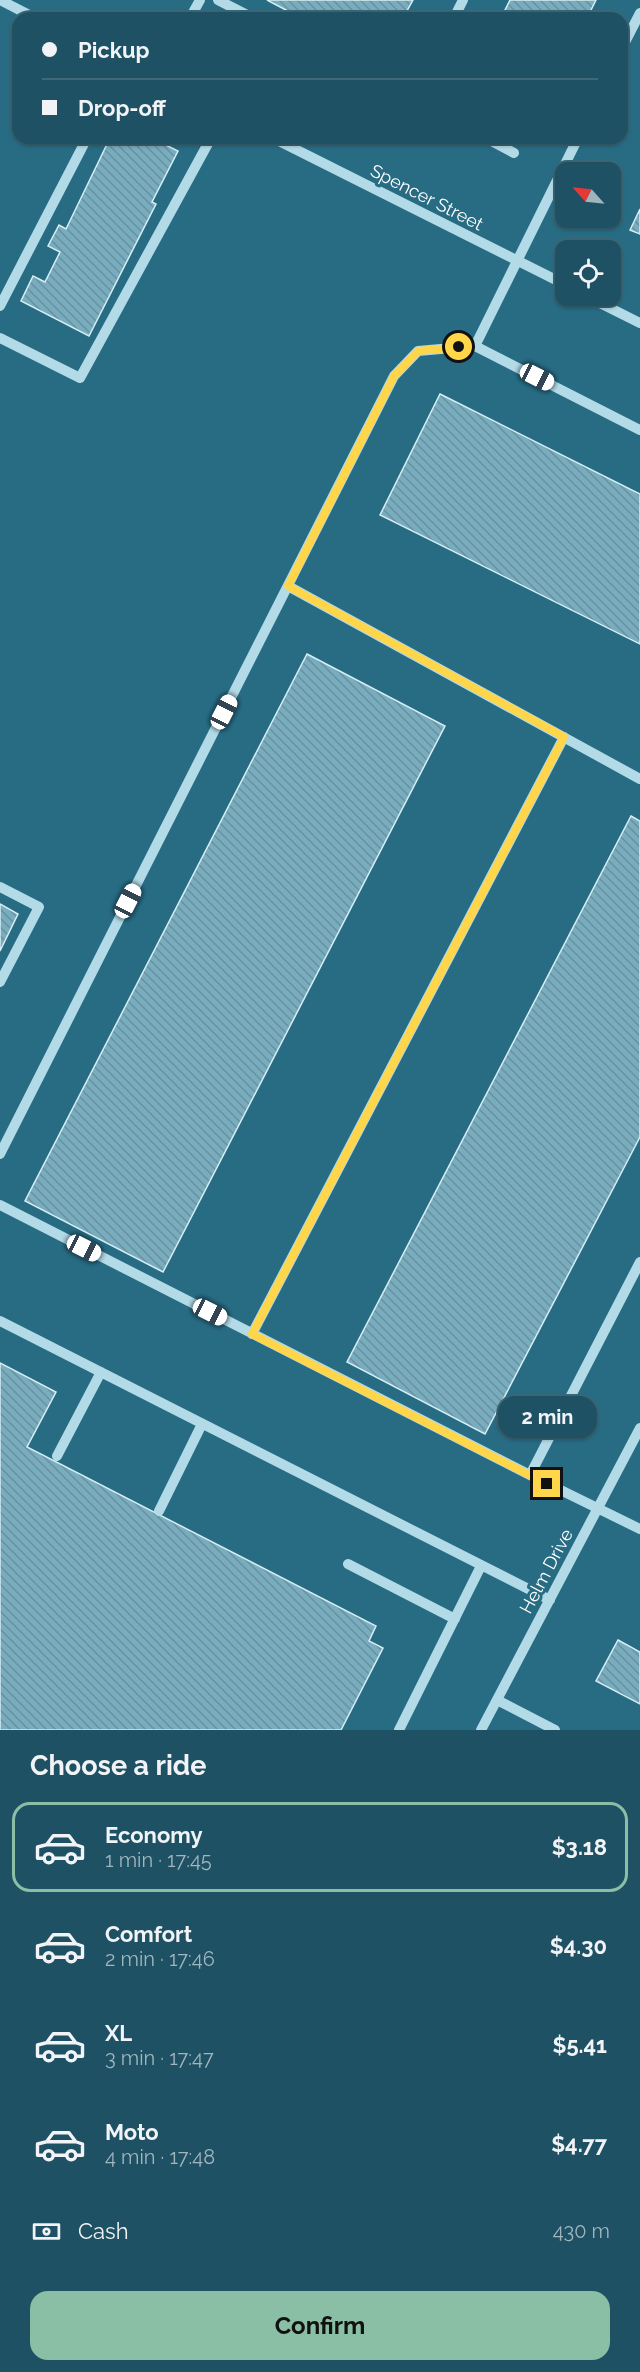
<!DOCTYPE html>
<html lang="en">
<head>
<meta charset="utf-8">
<style>
  :root { --surface:#1e5163; --page:#265769; --text:#f1f3f6; --muted:#a1b5be; --line:#3c6878; --accent:#8abfa5 }
  body { margin:0; font-family:Raleway,sans-serif; background:var(--page); color:var(--text); height:100vh; display:flex; flex-direction:column; font-size:22px; white-space:nowrap }
  * { box-sizing:border-box; margin:0 }
  p { font-size:20px; color:var(--muted) }
  .icon { flex:none; width:33px; height:33px; fill:none; stroke:currentColor; stroke-width:2; stroke-linecap:round; stroke-linejoin:round }
  .map { position:relative; height:1730px; overflow:hidden }
  .panel { display:flex; flex-direction:column; background:var(--surface); flex:1 }
  .panel>* { flex:none }
  .hud { position:absolute; left:12px; top:12px; width:616px; height:132px; border-radius:18px; box-shadow:0 2px 4px #0004,0 0 0 2px var(--line); display:grid; align-content:center; height:132px; padding:0 30px; background:var(--surface) }
  .needle { width:39px; rotate:297deg }
  .tools { position:absolute; left:555px; top:162px; display:grid; gap:12px }
  .tools a { display:grid; place-items:center; width:66px; height:66px; border-radius:12px; background:var(--surface); box-shadow:0 2px 4px #0004,0 0 0 2px var(--line); font-size:30px }
  .end { position:absolute; width:27px; height:27px; margin:-14px; border:8px solid #ffd54a; background:#111; box-shadow:0 0 0 3px #111 }
  .from { border-radius:50% }
  .bubble { position:absolute; height:42px; border-radius:18px; background:var(--surface); box-shadow:0 2px 4px #0004,0 0 0 2px var(--line); font-size:20px; font-weight:700; line-height:42px; text-align:center }
  .car { position:absolute; width:18px; height:36px; margin:-18px -9px; border-radius:8px; box-shadow:0 0 4px 2px #0007; background:linear-gradient(#fff 24%,#345 0 40%,#fff 0 76%,#345 0 86%,#fff 0) }
  .hud b { display:flex; align-items:center; gap:21px; height:57px; font-size:22px }
  .hud b+b { border-top:2px solid var(--line) }
  .hud i { width:15px; height:15px; background:var(--text) }
  ul { padding:0; list-style:none }
  li { display:flex; align-items:center; gap:18px; height:90px; margin:0 12px 9px; padding:0 18px; border:3px solid transparent; border-radius:18px }
  li div { flex:1 }
  li b { display:block; font-size:22px }
  li em { font-style:normal; font-weight:700 }
  li.active { border-color:var(--accent) }
  li>.icon { width:54px; height:54px; stroke-width:1.5 }
  h2 { padding:0 30px; font-size:27px; line-height:72px }
  .pay { display:flex; align-items:center; gap:15px; height:66px; padding:0 30px; font-size:22px }
  .pay p { margin-inline-start:auto }
  .cta { display:flex; gap:12px; margin-top:auto; padding:12px 30px }
  .cta a { flex:1; height:69px; border-radius:18px; background:var(--accent); color:#111; font-size:24px; font-weight:700; line-height:69px; text-align:center }
  .map>svg:first-child { display:block }
  .building { fill:url(#building-back-hatch); stroke:#d5eef6; stroke-width:1.5 }
  .lines { fill:none; stroke-linecap:round; stroke-linejoin:round }
  .minor { stroke:#b2dae7; stroke-width:10 }
  .route { stroke:#ffd54a; stroke-width:8 }
  .labels { text-anchor:middle; dominant-baseline:central; stroke-width:6; stroke-linejoin:round; paint-order:stroke }
  .street-label { font-size:18px; fill:#fff; stroke:#286c84 }
</style>
</head>
<body>
<div class="map">
<svg width="640" height="1730" viewBox="0 0 640 1730">
  <defs>
    <pattern id="building-back-hatch" width="6" height="6" patternUnits="userSpaceOnUse" patternTransform="scale(1.5)"><rect width="6" height="6" fill="#78adbf"/><path d="M-1 5l2 2M0 0l6 6M5-1l2 2" fill="none" stroke="#6b909c"/></pattern>
  </defs>
  <rect width="100%" height="100%" fill="#286c84"/>
  <path class="building" d="M267,0H413L403,18H301Z
    M510,0H596L587,18H501Z
    M110,138H152L178,151L152,202L156,204L89,336L21,301L33,276L45,282L60,252L48,246L59,225L66,229Z
    M640,209V234L630,230Z
    M440,394L640,494V644L380,515Z
    M307,654L445,726L163,1272L25,1201Z
    M631,816L640,821V1137L485,1434L347,1362Z
    M0,904L18,914L0,951Z
    M0,1363L56,1392L27,1447L376,1626L369,1641L383,1648L341,1730H0Z
    M618,1640L640,1652V1704L596,1681Z"/>
  <g class="lines">
    <path class="minor" d="M0,0L35,18
      M218,0L253,18
      M190,18L200,0
      M454,18L463,0
      M622,48L640,13
      M273,138L566,285
      M486,138L514,153
      M578,138L475,346L640,430
      M586,296L640,323
      M0,306L87,138
      M0,338L80,378L211,138
      M288,586L640,779
      M0,887L39,907L0,982
      M0,1154L394,376L418,351L475,346
      M0,1205L530,1475
      M640,1262L530,1475L640,1529
      M0,1321L550,1600
      M252,1334L564,737
      M57,1456L101,1372
      M159,1511L202,1424
      M348,1564L455,1619
      M497,1700L555,1730
      M399,1730L481,1566
      M481,1730L640,1428"/>
  </g>
  <g class="lines">
    <path class="route" d="M459,347L418,351L394,376L288,586L564,737L252,1334L547,1484"/>
  </g>
  <g class="labels">
    <g class="street-label">
      <text transform="translate(427 197) rotate(27)">Spencer Street</text>
      <text transform="translate(546 1571) rotate(-62)">Helm Drive</text>
    </g>
  </g>
</svg>
<div class="tools">
<a><svg class="needle" viewBox="-14 -14 28 28"><path d="M0-13l5 13h-10z" fill="#e53935"/><path d="M0 13l5-13h-10z" fill="#a1b5be"/></svg></a>
<a><svg class="icon" aria-label="locate" viewBox="0 0 24 24"><circle cx="12" cy="12" r="6"/><path d="M12 2v4M12 18v4M2 12h4M18 12h4"/></svg></a>
</div>
<i class="end from" style="left:459px;top:347px"></i>
<i class="end" style="left:547px;top:1484px"></i>
<div class="bubble" style="left:498px;top:1396px;width:99px">2 min</div>
<i class="car" style="left:537px;top:377px;rotate:117deg"></i>
<i class="car" style="left:224px;top:712px;rotate:27deg"></i>
<i class="car" style="left:128px;top:901px;rotate:27deg"></i>
<i class="car" style="left:84px;top:1248px;rotate:117deg"></i>
<i class="car" style="left:210px;top:1312px;rotate:117deg"></i>
<div class="hud">
<b><i class="from"></i>Pickup</b>
<b><i></i>Drop-off</b>
</div>
</div>
<section class="panel">
<h2>Choose a ride</h2>
<ul>
<li class="active"><svg class="icon" aria-label="car" viewBox="0 0 24 24"><path d="M5 17H2v-5l4-1 3-4h7l3 4 3 1v5h-3M9 17h6M6 11h13"/><circle cx="7" cy="17" r="2"/><circle cx="17" cy="17" r="2"/></svg><div><b>Economy</b><p>1 min · 17:45</p></div><em>$3.18</em></li>
<li><svg class="icon" aria-label="car" viewBox="0 0 24 24"><path d="M5 17H2v-5l4-1 3-4h7l3 4 3 1v5h-3M9 17h6M6 11h13"/><circle cx="7" cy="17" r="2"/><circle cx="17" cy="17" r="2"/></svg><div><b>Comfort</b><p>2 min · 17:46</p></div><em>$4.30</em></li>
<li><svg class="icon" aria-label="car" viewBox="0 0 24 24"><path d="M5 17H2v-5l4-1 3-4h7l3 4 3 1v5h-3M9 17h6M6 11h13"/><circle cx="7" cy="17" r="2"/><circle cx="17" cy="17" r="2"/></svg><div><b>XL</b><p>3 min · 17:47</p></div><em>$5.41</em></li>
<li><svg class="icon" aria-label="car" viewBox="0 0 24 24"><path d="M5 17H2v-5l4-1 3-4h7l3 4 3 1v5h-3M9 17h6M6 11h13"/><circle cx="7" cy="17" r="2"/><circle cx="17" cy="17" r="2"/></svg><div><b>Moto</b><p>4 min · 17:48</p></div><em>$4.77</em></li>
</ul>
<div class="pay"><svg class="icon" aria-label="cash" viewBox="0 0 24 24"><path d="M3 7h18v10H3z"/><circle cx="12" cy="12" r="2"/></svg>Cash<p>430 m</p></div>
<div class="cta"><a>Confirm</a></div>
</section>
</body>
</html>
